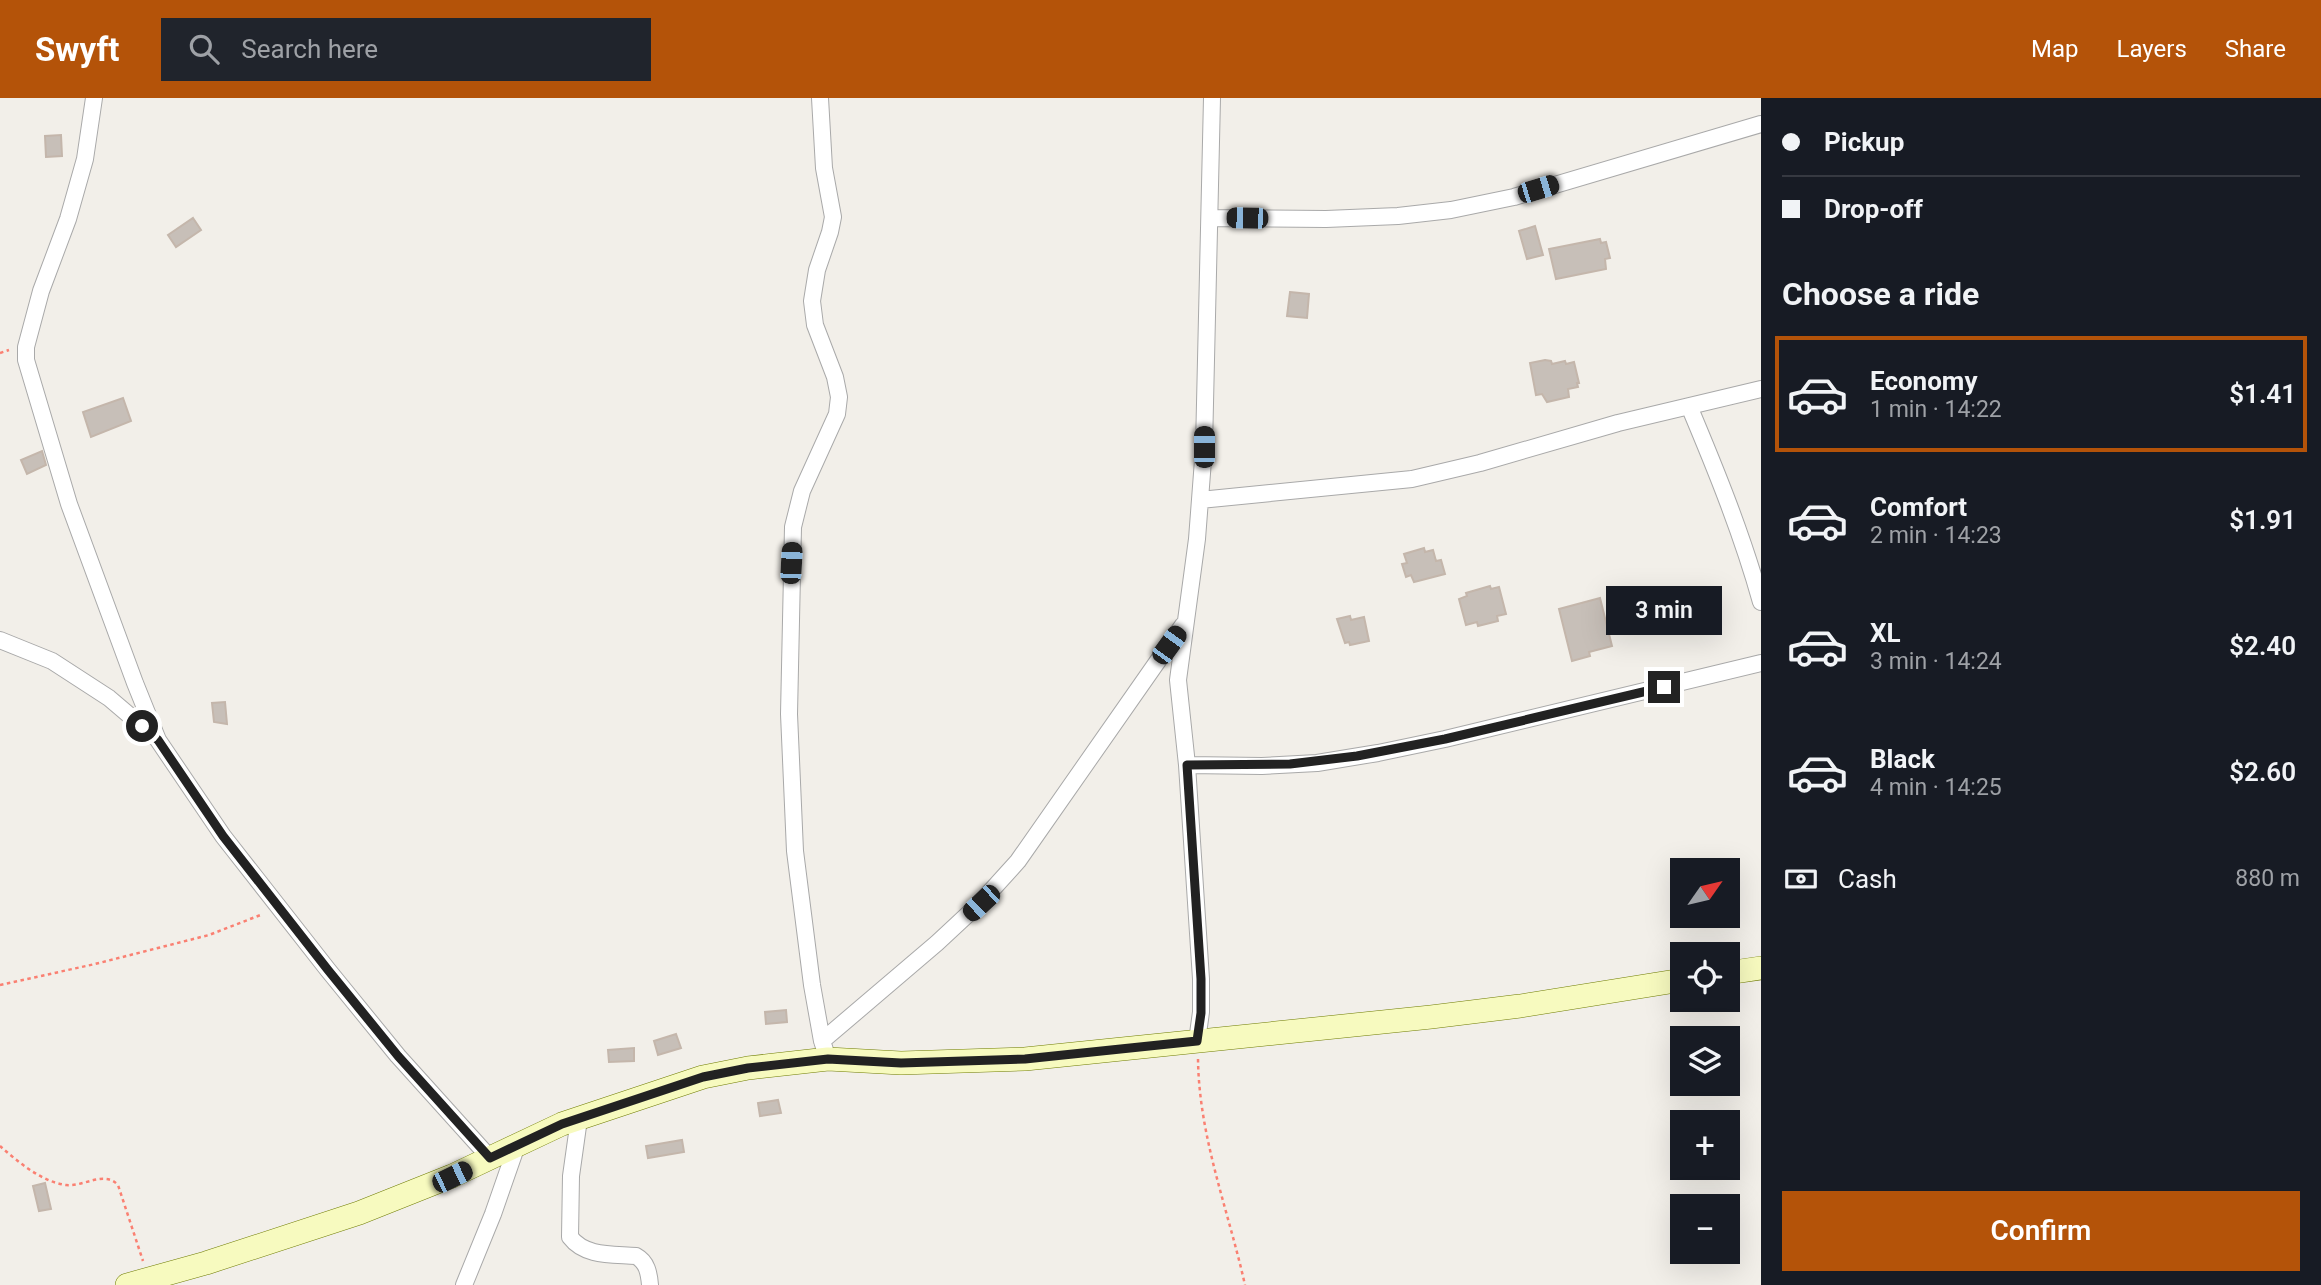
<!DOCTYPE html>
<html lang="en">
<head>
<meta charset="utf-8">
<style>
  :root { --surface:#171b24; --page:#20242c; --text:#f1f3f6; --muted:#9ea1a6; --line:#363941; --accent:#b45309 }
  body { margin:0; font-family:Roboto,sans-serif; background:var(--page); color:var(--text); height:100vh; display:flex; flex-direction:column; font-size:26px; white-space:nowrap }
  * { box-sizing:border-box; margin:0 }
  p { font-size:23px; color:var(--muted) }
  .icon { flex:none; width:38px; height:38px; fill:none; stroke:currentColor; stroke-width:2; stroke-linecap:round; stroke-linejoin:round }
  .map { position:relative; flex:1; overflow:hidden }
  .sheet { display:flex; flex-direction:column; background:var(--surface); width:560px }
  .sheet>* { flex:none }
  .banner { display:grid; align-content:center; height:154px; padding:0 21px; background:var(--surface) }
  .needle { width:46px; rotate:56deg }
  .buttons { position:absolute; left:1670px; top:760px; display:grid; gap:14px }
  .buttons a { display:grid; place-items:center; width:70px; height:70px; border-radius:0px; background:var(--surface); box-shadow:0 7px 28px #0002; font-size:35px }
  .end { position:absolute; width:32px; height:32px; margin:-16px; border:9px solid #222; background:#fff; box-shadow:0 0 0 4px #fff }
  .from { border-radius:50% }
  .bubble { position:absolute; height:49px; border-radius:0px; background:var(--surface); box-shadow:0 7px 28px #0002; font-size:23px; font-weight:600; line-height:49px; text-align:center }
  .car { position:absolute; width:21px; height:42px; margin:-21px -10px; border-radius:9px; box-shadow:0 0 5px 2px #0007; background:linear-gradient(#222 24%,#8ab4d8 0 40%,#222 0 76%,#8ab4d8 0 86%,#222 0) }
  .banner b { display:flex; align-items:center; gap:24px; height:66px; font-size:26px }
  .banner b+b { border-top:2px solid var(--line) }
  .banner i { width:18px; height:18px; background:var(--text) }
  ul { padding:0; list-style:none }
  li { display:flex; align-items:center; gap:21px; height:116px; margin:0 14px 10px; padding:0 7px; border:4px solid transparent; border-radius:0px }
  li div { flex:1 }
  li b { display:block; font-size:26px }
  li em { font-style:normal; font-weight:600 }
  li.current { border-color:var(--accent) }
  li>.icon { width:63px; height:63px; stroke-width:1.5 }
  h2 { padding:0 21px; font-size:32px; line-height:84px }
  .pay { display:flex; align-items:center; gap:18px; height:77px; padding:0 21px; font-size:26px }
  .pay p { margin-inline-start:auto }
  .action { display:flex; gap:14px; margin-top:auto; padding:14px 21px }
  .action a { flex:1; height:80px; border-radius:0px; background:var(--accent); color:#fff; font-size:28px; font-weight:600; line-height:80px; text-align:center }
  header { display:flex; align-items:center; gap:42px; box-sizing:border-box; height:98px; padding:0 35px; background:var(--accent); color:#fff }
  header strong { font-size:33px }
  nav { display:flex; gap:38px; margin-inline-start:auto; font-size:24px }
  .search { width:490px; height:63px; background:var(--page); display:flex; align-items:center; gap:18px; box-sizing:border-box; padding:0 24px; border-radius:0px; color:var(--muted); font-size:26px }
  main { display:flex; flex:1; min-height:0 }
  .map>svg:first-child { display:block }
  .building { fill:#c7bfb8; stroke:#c4b6ab; stroke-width:2 }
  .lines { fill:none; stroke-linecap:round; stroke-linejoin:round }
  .street-casing { stroke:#a9a9a9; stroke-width:18 }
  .secondary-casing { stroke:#707d05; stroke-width:24 }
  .path { stroke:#fa8072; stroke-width:2.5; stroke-dasharray:3.5 3.5; stroke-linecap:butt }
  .street { stroke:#fff; stroke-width:16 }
  .secondary { stroke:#f7fabf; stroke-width:23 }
  .route { stroke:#222; stroke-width:9 }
</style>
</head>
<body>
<header>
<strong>Swyft</strong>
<div class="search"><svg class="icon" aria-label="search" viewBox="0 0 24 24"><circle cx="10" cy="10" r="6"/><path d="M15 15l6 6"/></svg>Search here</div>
<nav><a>Map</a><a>Layers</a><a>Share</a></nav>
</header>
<main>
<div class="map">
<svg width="1761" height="1187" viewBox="0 0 1761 1187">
  <rect width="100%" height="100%" fill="#f2efe9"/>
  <path class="building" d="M61,37L62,58L46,59L45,38Z
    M193,120L201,132L176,149L168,137Z
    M1535,128L1543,157L1527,161L1519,133Z
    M1600,141L1601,145L1606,144L1610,160L1605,161L1606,171L1556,181L1549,151Z
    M1290,194L1309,196L1307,220L1287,218Z
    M1545,262L1551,263L1552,266L1565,263L1566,266L1574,264L1579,285H1577L1578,289L1568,291L1569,299L1547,304L1542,296L1536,297L1530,265Z
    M123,300L131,323L91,339L83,314Z
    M42,353L46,367L27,376L21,362Z
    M1424,450L1425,454L1433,452L1436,463L1441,462L1445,476L1414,484L1411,477L1406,479L1402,466L1407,465L1404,456Z
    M1490,488L1491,491L1499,489L1506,516L1497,518L1498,523L1478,528L1477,524L1466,527L1459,501L1467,498L1466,495Z
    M1600,500L1612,548L1589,554L1590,558L1572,563L1559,511Z
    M1350,518L1351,522L1364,519L1369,543L1350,547L1349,544L1345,545L1337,521Z
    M225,604L227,626L214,624L212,605Z
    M786,912L787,924L766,926L765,914Z
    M676,936L681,950L658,957L654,943Z
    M634,950V963L609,964L608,952Z
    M778,1002L781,1015L760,1018L758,1005Z
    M682,1042L684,1054L648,1060L646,1048Z
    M45,1085L51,1111L39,1113L33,1088Z"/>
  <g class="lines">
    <g class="street-casing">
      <path id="street" d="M94,0L85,61L68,121L41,193L26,249V262L69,406L135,585L158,642L223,738L328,872L398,958L490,1060
        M820,0L824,70L833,119L830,134L817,172L812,203L815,227L835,279L839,299L837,316L802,393L793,429L789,616L795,753L812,887L822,943L828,961
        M1210,120L1326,121L1398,118L1451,112L1514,99L1761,26
        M1689,308C1716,372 1742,436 1761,504
        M1200,402L1412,381L1480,365L1618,325L1761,291
        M0,542L52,563L109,600L156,640
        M1187,667L1262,668L1317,665L1378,655L1445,641L1761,565
        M822,943L937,845L980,805L1018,763L1183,527
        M1197,943L1201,914V881L1187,667L1178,582L1197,441L1204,349L1212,0
        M579,1021L571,1078L570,1139C585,1159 613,1156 636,1158C647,1164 649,1175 650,1187
        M464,1187L493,1116L517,1047"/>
    </g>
    <g class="secondary-casing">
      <path id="secondary" d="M1727,875L1761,870
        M127,1187L206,1165L359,1115L452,1078L562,1026L703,979L748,970L828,961L901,965L1025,961L1431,919L1520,908L1682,882"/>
    </g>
    <path class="path" d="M0,255L9,252
      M0,887L95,866L209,837L263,816
      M1198,961C1199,1039 1228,1111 1245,1187
      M0,1048C18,1064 42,1084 66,1087C84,1089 104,1072 118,1087L143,1163"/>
    <use href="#street" class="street"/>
    <use href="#secondary" class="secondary"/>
  </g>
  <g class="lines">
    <path class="route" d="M142,628L158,642L223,738L328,872L398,958L490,1060L562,1026L703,979L748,970L828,961L901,965L1025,961L1197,943L1201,915V881L1187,667L1290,666L1357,658L1445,641L1664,589"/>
  </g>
</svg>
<div class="buttons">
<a><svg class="needle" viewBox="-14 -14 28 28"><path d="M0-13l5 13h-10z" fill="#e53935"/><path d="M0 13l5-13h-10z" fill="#9ea1a6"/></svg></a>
<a><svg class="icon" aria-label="locate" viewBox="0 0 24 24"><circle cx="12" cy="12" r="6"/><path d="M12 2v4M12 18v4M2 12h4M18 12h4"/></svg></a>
<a><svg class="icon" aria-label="layers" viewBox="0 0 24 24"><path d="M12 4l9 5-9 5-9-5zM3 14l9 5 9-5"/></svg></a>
<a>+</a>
<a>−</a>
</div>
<i class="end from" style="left:142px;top:628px"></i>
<i class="end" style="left:1664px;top:589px"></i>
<div class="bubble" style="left:1606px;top:488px;width:116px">3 min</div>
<i class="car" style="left:1538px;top:91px;rotate:73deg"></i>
<i class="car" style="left:1247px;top:120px;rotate:271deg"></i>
<i class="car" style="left:1204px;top:349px;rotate:0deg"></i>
<i class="car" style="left:791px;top:465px;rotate:3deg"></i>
<i class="car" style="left:1169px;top:547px;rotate:36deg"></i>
<i class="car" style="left:981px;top:805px;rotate:227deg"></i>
<i class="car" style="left:452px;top:1079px;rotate:64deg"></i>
</div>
<section class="sheet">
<div class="banner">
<b><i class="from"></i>Pickup</b>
<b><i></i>Drop-off</b>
</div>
<h2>Choose a ride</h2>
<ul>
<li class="current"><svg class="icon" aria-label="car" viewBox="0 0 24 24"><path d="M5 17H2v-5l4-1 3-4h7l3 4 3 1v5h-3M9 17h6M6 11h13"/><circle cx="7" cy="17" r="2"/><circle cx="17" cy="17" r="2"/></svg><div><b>Economy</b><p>1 min · 14:22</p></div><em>$1.41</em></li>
<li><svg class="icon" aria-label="car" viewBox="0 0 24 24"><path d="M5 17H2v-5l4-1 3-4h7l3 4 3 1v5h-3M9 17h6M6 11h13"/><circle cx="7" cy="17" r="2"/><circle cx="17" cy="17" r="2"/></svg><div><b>Comfort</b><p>2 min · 14:23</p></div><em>$1.91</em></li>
<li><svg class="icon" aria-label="car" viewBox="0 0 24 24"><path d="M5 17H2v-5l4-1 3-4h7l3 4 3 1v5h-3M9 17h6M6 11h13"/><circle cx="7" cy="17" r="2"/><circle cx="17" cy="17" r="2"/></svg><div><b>XL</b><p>3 min · 14:24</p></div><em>$2.40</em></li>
<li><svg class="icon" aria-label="car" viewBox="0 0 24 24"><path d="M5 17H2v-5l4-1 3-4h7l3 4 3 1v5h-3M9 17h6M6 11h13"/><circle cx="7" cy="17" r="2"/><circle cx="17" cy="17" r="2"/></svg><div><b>Black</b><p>4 min · 14:25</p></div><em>$2.60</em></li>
</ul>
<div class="pay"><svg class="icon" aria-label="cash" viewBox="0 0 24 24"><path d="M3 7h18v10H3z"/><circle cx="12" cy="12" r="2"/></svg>Cash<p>880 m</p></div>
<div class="action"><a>Confirm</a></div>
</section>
</main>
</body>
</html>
